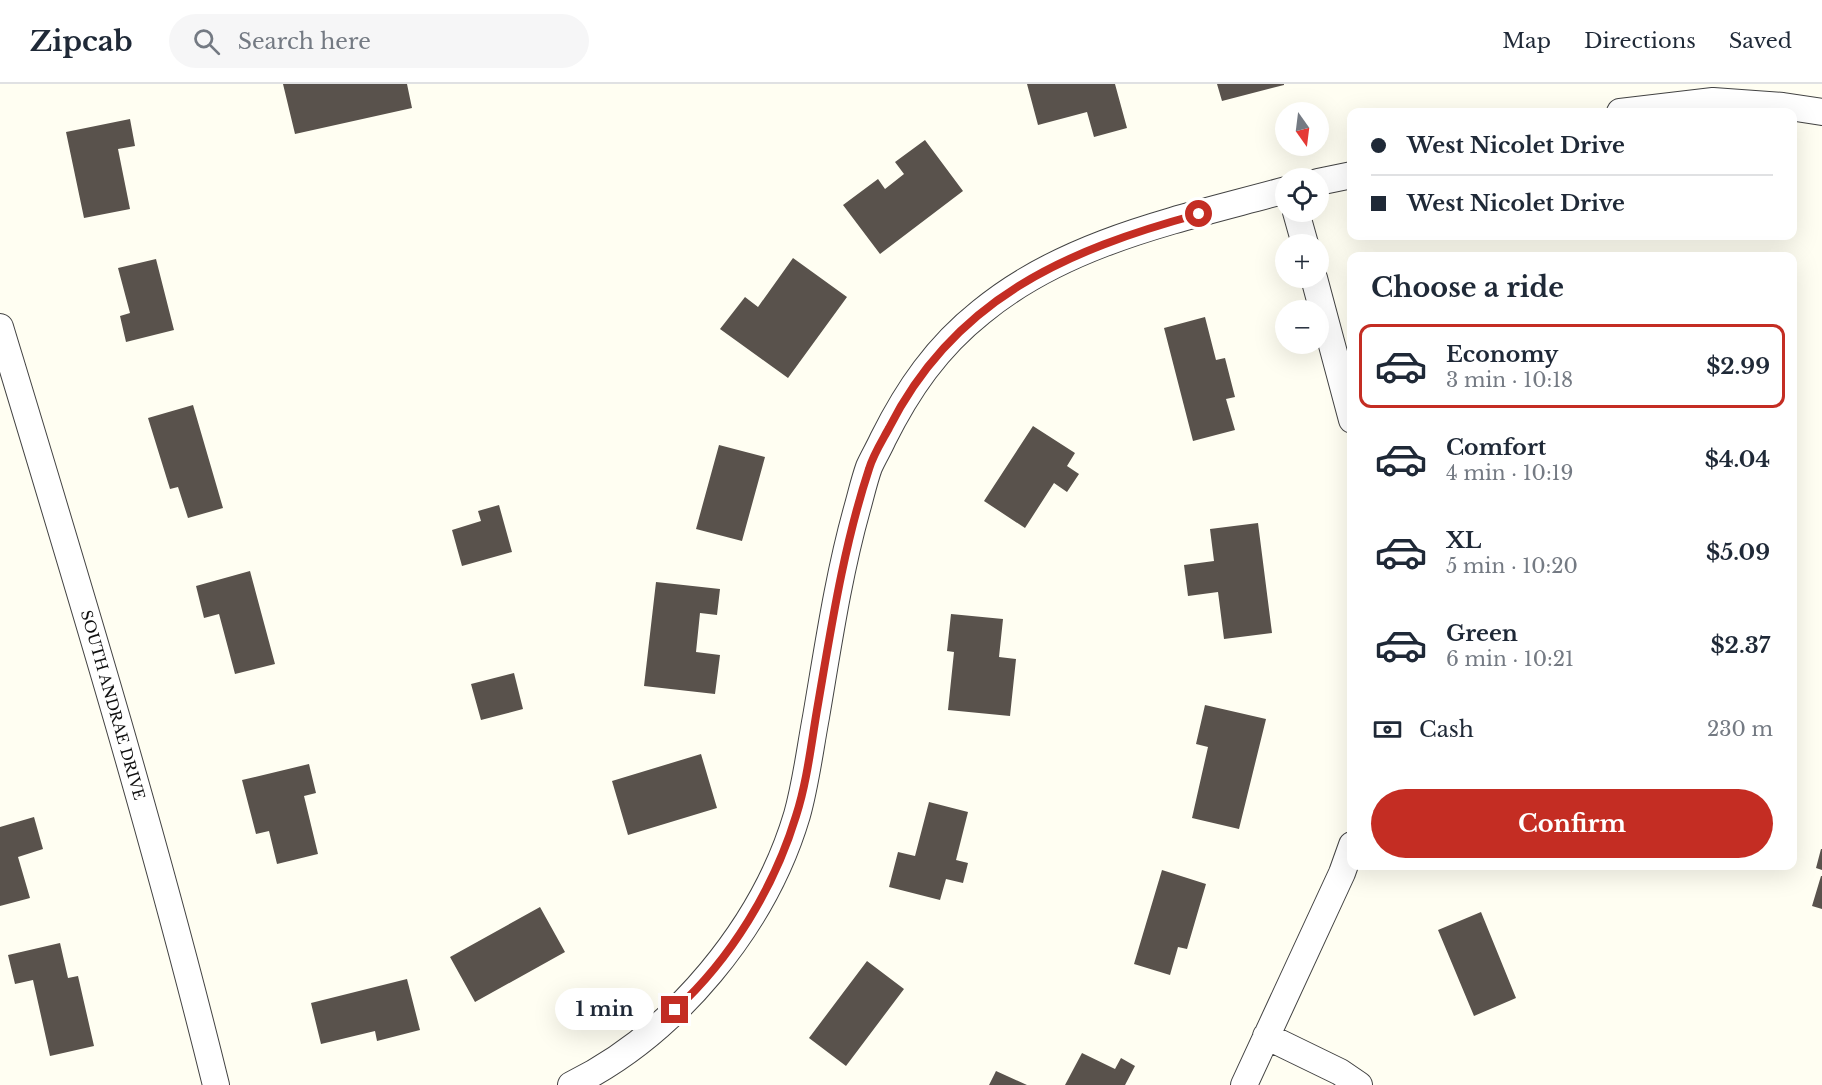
<!DOCTYPE html>
<html lang="en">
<head>
<meta charset="utf-8">
<style>
  :root { --surface:#fff; --page:#f6f6f7; --text:#1f2937; --muted:#747a83; --line:#e0e1e3; --accent:#c42d23 }
  body { margin:0; font-family:"Libre Baskerville",serif; background:var(--page); color:var(--text); height:100vh; display:flex; flex-direction:column; font-size:22px; white-space:nowrap }
  * { box-sizing:border-box; margin:0 }
  p { font-size:20px; color:var(--muted) }
  .icon { flex:none; width:33px; height:33px; fill:none; stroke:currentColor; stroke-width:2; stroke-linecap:round; stroke-linejoin:round }
  .map { position:relative; flex:1; overflow:hidden }
  .panel { position:absolute; left:1347px; top:168px; width:450px; height:618px; display:flex; flex-direction:column; background:var(--surface); border-radius:12px; box-shadow:0 6px 24px #0002 }
  .panel>* { flex:none }
  .guide { position:absolute; left:1347px; top:24px; width:450px; height:132px; border-radius:12px; box-shadow:0 6px 24px #0002; display:grid; align-content:center; height:132px; padding:0 24px; background:var(--surface) }
  .needle { width:39px; rotate:166deg }
  .fabs { position:absolute; left:1275px; top:18px; display:grid; gap:12px }
  .fabs a { display:grid; place-items:center; width:54px; height:54px; border-radius:50%; background:var(--surface); box-shadow:0 6px 24px #0002; font-size:30px }
  .end { position:absolute; width:27px; height:27px; margin:-14px; border:8px solid #c42d23; background:#fff; box-shadow:0 0 0 3px #fff }
  .from { border-radius:50% }
  .bubble { position:absolute; height:42px; border-radius:21px; background:var(--surface); box-shadow:0 6px 24px #0002; font-size:20px; font-weight:700; line-height:42px; text-align:center }
  .guide b { display:flex; align-items:center; gap:21px; height:57px; font-size:22px }
  .guide b+b { border-top:2px solid var(--line) }
  .guide i { width:15px; height:15px; background:var(--text) }
  ul { padding:0; list-style:none }
  li { display:flex; align-items:center; gap:18px; height:84px; margin:0 12px 9px; padding:0 12px; border:3px solid transparent; border-radius:12px }
  li div { flex:1 }
  li b { display:block; font-size:22px }
  li em { font-style:normal; font-weight:700 }
  li.active { border-color:var(--accent) }
  li>.icon { width:54px; height:54px; stroke-width:1.5 }
  h2 { padding:0 24px; font-size:27px; line-height:72px }
  .pay { display:flex; align-items:center; gap:15px; height:66px; padding:0 24px; font-size:22px }
  .pay p { margin-inline-start:auto }
  .primary-button { display:flex; gap:12px; margin-top:auto; padding:12px 24px }
  .primary-button a { flex:1; height:69px; border-radius:36px; background:var(--accent); color:#fff; font-size:24px; font-weight:700; line-height:69px; text-align:center }
  header { display:flex; align-items:center; gap:36px; box-sizing:border-box; height:84px; padding:0 30px; background:var(--surface); border-bottom:2px solid var(--line) }
  header strong { font-size:28px }
  nav { display:flex; gap:33px; margin-inline-start:auto; font-size:21px }
  .search { width:420px; height:54px; background:var(--page); display:flex; align-items:center; gap:15px; box-sizing:border-box; padding:0 21px; border-radius:33px; color:var(--muted); font-size:22px }
  .map>svg:first-child { display:block }
  .building { fill:#59524c }
  .lines { fill:none; stroke-linecap:round; stroke-linejoin:round }
  .street-casing { stroke:#434343; stroke-width:28 }
  .street { stroke:#fff; stroke-width:26 }
  .route { stroke:#c42d23; stroke-width:8 }
  .labels { text-anchor:middle; dominant-baseline:central; stroke-width:6; stroke-linejoin:round; paint-order:stroke }
  .street-label { font-size:15px; fill:#101010; stroke:#fff }
</style>
</head>
<body>
<header>
<strong>Zipcab</strong>
<div class="search"><svg class="icon" aria-label="search" viewBox="0 0 24 24"><circle cx="10" cy="10" r="6"/><path d="M15 15l6 6"/></svg>Search here</div>
<nav><a>Map</a><a>Directions</a><a>Saved</a></nav>
</header>
<div class="map">
<svg width="1822" height="1001" viewBox="0 0 1822 1001">
  <rect width="100%" height="100%" fill="#fffef2"/>
  <path class="building" d="M283,0H407L412,24L295,50Z
    M1027,0H1115L1127,44L1094,53L1087,28L1038,41Z
    M1217,0H1284V1L1222,17Z
    M130,35L135,62L118,65L130,125L84,134L66,48Z
    M925,56L963,107L880,170L843,121L878,95L885,105L904,90L895,78Z
    M793,174L847,213L788,294L720,245L745,213L758,223Z
    M156,175L174,246L126,258L120,232L130,229L118,184Z
    M1205,233L1216,276L1225,274L1235,313L1226,315L1235,346L1193,357L1164,244Z
    M193,321L223,424L188,434L178,403L170,405L148,334Z
    M1033,342L1075,369L1067,382L1079,390L1067,408L1054,399L1025,444L984,417Z
    M719,361L765,373L742,457L696,445Z
    M499,421L512,468L462,482L452,446L481,437L478,427Z
    M1258,439L1272,549L1224,555L1218,508L1188,512L1184,481L1214,477L1210,445Z
    M250,487L275,580L235,590L219,530L204,534L196,502Z
    M656,498L720,505L717,531L700,529L696,568L720,571L715,610L644,602Z
    M951,530L1003,535L999,573L1016,575L1010,632L948,626L954,568L947,567Z
    M514,589L523,625L481,636L471,600Z
    M1205,621L1266,635L1239,745L1192,734L1208,663L1196,660Z
    M701,670L717,724L628,751L612,697Z
    M309,680L316,709L304,712L318,770L277,780L269,747L256,750L242,696Z
    M929,718L968,728L956,776L968,779L963,799L946,795L940,816L889,803L898,768L915,772Z
    M34,733L43,765L18,773L30,814L0,822V743Z
    M1821,765H1822V786L1816,784Z
    M1162,786L1206,800L1187,865L1178,863L1170,891L1134,880Z
    M1821,792H1822V825L1812,822Z
    M540,823L565,868L475,918L450,873Z
    M1481,828L1516,914L1474,932L1438,846Z
    M60,859L68,894L78,892L94,962L50,972L33,896L15,900L8,871Z
    M867,877L904,905L846,982L809,954Z
    M407,895L420,946L377,957L375,947L321,960L311,919Z
    M1082,969L1115,985L1121,974L1135,982L1125,1001H1065Z
    M996,987L1027,1001H989Z"/>
  <g class="lines">
    <g class="street-casing">
      <path id="street" d="M1620,28L1713,17L1783,22L1822,28
        M1318,98L1352,91
        M1296,128L1305,160
        M1314,194L1352,336
        M0,243C76,494 153,746 216,1001
        M1266,952L1340,988L1359,1001
        M571,1001C675,950 764,842 797,731C806,699 810,665 816,633C828,563 838,493 857,425C861,411 864,397 869,383C873,374 879,364 883,355C908,305 937,263 981,228C1067,157 1181,135 1286,106
        M1244,1001L1342,789L1352,761"/>
    </g>
    <use href="#street" class="street"/>
  </g>
  <g class="lines">
    <path class="route" d="M675,926C731,875 774,804 796,732C807,698 811,661 817,626C831,545 843,464 869,385C873,371 882,357 889,344C954,215 1066,166 1199,130"/>
  </g>
  <g class="labels">
    <g class="street-label">
      <text transform="translate(113 621) rotate(74)">SOUTH ANDRAE DRIVE</text>
    </g>
  </g>
</svg>
<div class="fabs">
<a><svg class="needle" viewBox="-14 -14 28 28"><path d="M0-13l5 13h-10z" fill="#e53935"/><path d="M0 13l5-13h-10z" fill="#747a83"/></svg></a>
<a><svg class="icon" aria-label="locate" viewBox="0 0 24 24"><circle cx="12" cy="12" r="6"/><path d="M12 2v4M12 18v4M2 12h4M18 12h4"/></svg></a>
<a>+</a>
<a>−</a>
</div>
<i class="end from" style="left:1199px;top:130px"></i>
<i class="end" style="left:675px;top:926px"></i>
<div class="bubble" style="left:555px;top:904px;width:99px">1 min</div>
<div class="guide">
<b><i class="from"></i>West Nicolet Drive</b>
<b><i></i>West Nicolet Drive</b>
</div>
<section class="panel">
<h2>Choose a ride</h2>
<ul>
<li class="active"><svg class="icon" aria-label="car" viewBox="0 0 24 24"><path d="M5 17H2v-5l4-1 3-4h7l3 4 3 1v5h-3M9 17h6M6 11h13"/><circle cx="7" cy="17" r="2"/><circle cx="17" cy="17" r="2"/></svg><div><b>Economy</b><p>3 min · 10:18</p></div><em>$2.99</em></li>
<li><svg class="icon" aria-label="car" viewBox="0 0 24 24"><path d="M5 17H2v-5l4-1 3-4h7l3 4 3 1v5h-3M9 17h6M6 11h13"/><circle cx="7" cy="17" r="2"/><circle cx="17" cy="17" r="2"/></svg><div><b>Comfort</b><p>4 min · 10:19</p></div><em>$4.04</em></li>
<li><svg class="icon" aria-label="car" viewBox="0 0 24 24"><path d="M5 17H2v-5l4-1 3-4h7l3 4 3 1v5h-3M9 17h6M6 11h13"/><circle cx="7" cy="17" r="2"/><circle cx="17" cy="17" r="2"/></svg><div><b>XL</b><p>5 min · 10:20</p></div><em>$5.09</em></li>
<li><svg class="icon" aria-label="car" viewBox="0 0 24 24"><path d="M5 17H2v-5l4-1 3-4h7l3 4 3 1v5h-3M9 17h6M6 11h13"/><circle cx="7" cy="17" r="2"/><circle cx="17" cy="17" r="2"/></svg><div><b>Green</b><p>6 min · 10:21</p></div><em>$2.37</em></li>
</ul>
<div class="pay"><svg class="icon" aria-label="cash" viewBox="0 0 24 24"><path d="M3 7h18v10H3z"/><circle cx="12" cy="12" r="2"/></svg>Cash<p>230 m</p></div>
<div class="primary-button"><a>Confirm</a></div>
</section>
</div>
</body>
</html>
